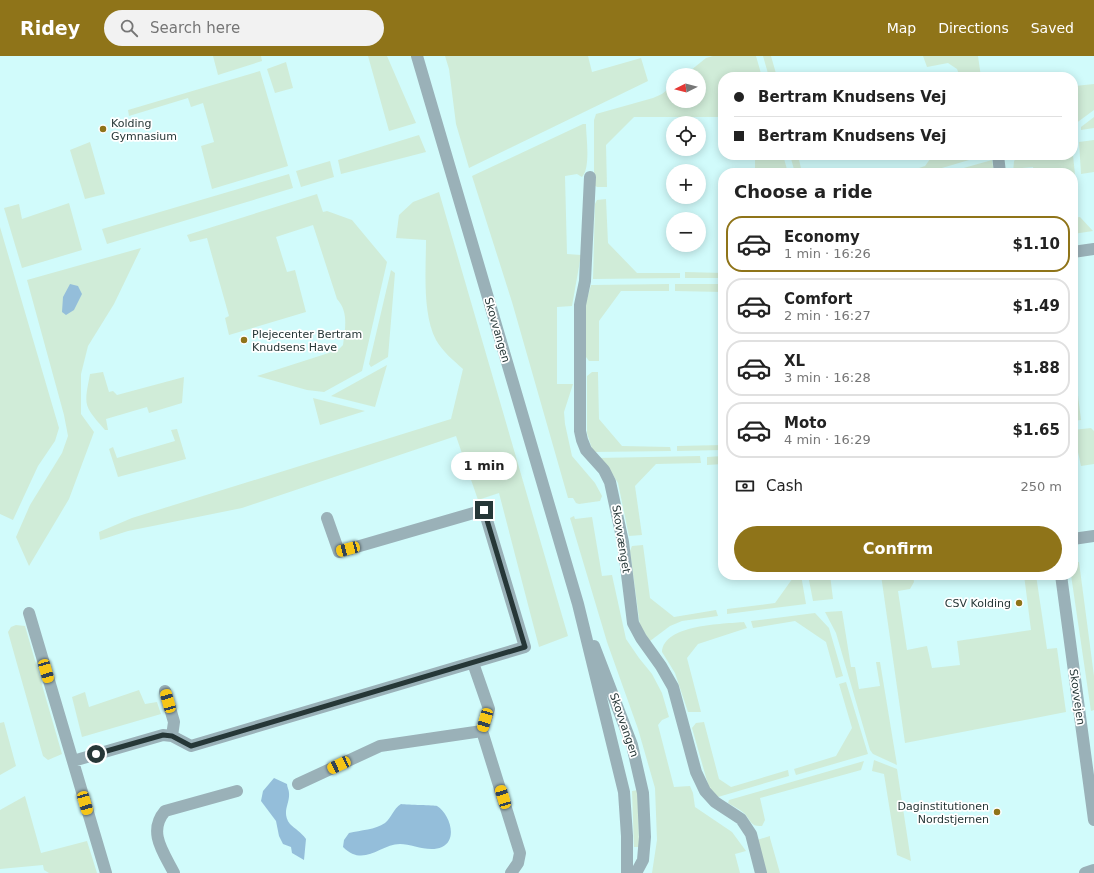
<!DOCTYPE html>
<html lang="en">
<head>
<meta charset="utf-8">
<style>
  :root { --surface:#fff; --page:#f2f2f2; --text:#222; --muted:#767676; --line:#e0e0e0; --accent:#8f7419 }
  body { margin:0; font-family:"DejaVu Sans",sans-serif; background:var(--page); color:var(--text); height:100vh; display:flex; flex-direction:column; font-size:15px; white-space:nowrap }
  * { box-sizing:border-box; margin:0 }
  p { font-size:13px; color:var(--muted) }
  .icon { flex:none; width:22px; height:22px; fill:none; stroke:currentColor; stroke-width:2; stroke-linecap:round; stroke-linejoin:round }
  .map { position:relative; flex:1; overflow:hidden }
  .sheet { position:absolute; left:718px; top:112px; width:360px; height:412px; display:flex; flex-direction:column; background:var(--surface); border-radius:16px; box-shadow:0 2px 10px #0003 }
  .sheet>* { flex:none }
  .hud { position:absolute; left:718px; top:16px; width:360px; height:88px; border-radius:16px; box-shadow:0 2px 10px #0003; display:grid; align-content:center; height:88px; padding:0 16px; background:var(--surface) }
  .needle { width:26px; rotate:264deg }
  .controls { position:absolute; left:666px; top:12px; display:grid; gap:8px }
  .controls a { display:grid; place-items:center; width:40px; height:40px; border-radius:50%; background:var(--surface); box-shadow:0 2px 10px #0003; font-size:20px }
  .end { position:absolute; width:18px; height:18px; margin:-9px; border:5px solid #263737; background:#fff; box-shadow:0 0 0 2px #fff }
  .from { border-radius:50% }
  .bubble { position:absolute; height:28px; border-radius:14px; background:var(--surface); box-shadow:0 2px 10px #0003; font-size:13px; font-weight:800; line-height:28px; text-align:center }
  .car { position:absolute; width:12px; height:24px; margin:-12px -6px; border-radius:5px; box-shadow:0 0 3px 1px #0007; background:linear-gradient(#f5c518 24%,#345 0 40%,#f5c518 0 76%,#345 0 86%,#f5c518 0) }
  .hud b { display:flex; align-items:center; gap:14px; height:38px; font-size:15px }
  .hud b+b { border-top:1px solid var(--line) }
  .hud i { width:10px; height:10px; background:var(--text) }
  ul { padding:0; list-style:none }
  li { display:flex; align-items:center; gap:12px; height:56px; margin:0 8px 6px; padding:0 8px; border:2px solid var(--line); border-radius:16px }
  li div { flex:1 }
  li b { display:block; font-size:15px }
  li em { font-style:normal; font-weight:800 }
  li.current { border-color:var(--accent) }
  li>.icon { width:36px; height:36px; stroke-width:1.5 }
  h2 { padding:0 16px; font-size:18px; line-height:48px }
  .pay { display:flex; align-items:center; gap:10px; height:44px; padding:0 16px; font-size:15px }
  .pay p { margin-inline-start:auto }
  .cta { display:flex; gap:8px; margin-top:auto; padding:8px 16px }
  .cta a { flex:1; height:46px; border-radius:24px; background:var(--accent); color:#fff; font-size:16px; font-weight:800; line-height:46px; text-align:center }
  header { display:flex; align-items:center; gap:24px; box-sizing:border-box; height:56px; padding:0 20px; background:var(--accent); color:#fff }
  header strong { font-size:19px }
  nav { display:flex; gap:22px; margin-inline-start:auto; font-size:14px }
  .search { width:280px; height:36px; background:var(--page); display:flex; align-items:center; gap:10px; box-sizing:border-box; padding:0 14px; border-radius:22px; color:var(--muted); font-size:15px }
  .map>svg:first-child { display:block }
  .green { fill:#d0ecd8 }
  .water { fill:#94beda }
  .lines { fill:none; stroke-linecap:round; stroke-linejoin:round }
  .minor { stroke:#9ab1b8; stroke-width:12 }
  .route { stroke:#263737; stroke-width:5 }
  .poi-dot { fill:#8f7419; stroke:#fff; stroke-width:1.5 }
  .labels { text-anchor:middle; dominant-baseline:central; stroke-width:3.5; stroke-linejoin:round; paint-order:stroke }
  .poi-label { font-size:11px; fill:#263737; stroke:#fff; text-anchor:start }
  .street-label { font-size:11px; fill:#263737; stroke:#fff }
</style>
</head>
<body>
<header>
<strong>Ridey</strong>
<div class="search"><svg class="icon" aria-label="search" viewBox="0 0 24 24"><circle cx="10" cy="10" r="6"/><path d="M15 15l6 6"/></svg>Search here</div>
<nav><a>Map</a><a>Directions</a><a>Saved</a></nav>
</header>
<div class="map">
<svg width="1094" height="817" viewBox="0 0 1094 817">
  <rect width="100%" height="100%" fill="#d1fbfb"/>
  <path class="green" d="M213,0H261L262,5L218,19Z
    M368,0H387L416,67L389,75Z
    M445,0H588L592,16L641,2L648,25L469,112L456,68L449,13Z
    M713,0H756L762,21H723V61H634L606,89L607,131H597L594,129V64L596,58L653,42L662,38L673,29V45H699V19H685L706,2Z
    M763,0H771L777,21H769Z
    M923,0H978L981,21H960L957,13L948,7L927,11Z
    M286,6L293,32L275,37L267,13Z
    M260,15L288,110L212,133L201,90L214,86L203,47L191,51L188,42L129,60L128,54Z
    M1094,28V54L1075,68L1073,32L1075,30Z
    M1094,61V72L1081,74V71Z
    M583,68H586C586,81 591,111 582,121L577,118L565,120L567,198L581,199L572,250L557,251V328H573L564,356L565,368L572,400L595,427L602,440L600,445L579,448L576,447L573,442H568L512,246L472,120Z
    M419,79L426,96L341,118L338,104Z
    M1094,84V116L1081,118L1079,86Z
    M90,86L105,138L85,143L70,94Z
    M755,99H783L788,117H755Z
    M790,99H798L802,117H795Z
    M933,99H986L925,117H904L925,110Z
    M1020,99H1073L1078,149H1073V117H1064L1063,113L1034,117L1033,111L1022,112V117H1013L1014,105Z
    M992,104L994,117H946Z
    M330,105L334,121L301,131L296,115Z
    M289,118L293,132L107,188L102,173Z
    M439,136L568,580L539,591L499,437L478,444L456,380L242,452L128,475L100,484L99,476L132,462L451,363L463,313C453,304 443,296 436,284C422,257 426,213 426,184L396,182L399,159L413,146Z
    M317,138L323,156L327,155L352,164L387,206L362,315L324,336L307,334L257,320L338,294L343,289C345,273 349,256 337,243L313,169L276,181L287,216L295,214L306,256L229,279L225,262L229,260L207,182L190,186L187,179Z
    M606,143L608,187L637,217H680V222L593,223L595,148L597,144Z
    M69,147L82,194L22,212L4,152L19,148L22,163Z
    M1080,161L1093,175L1073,178V162Z
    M0,171L59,372L55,385L38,410L13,464L0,458Z
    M141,192L114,248L88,290L81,318V358L94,376L69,443L29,510L16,481L30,449L62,397L68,380L64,359L27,224Z
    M391,214L395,217L388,301L371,311L369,308Z
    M685,216L723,217V222H685Z
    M669,228V235H621L599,265V305H589L586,301L584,254L591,229Z
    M675,228H723V236L675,235Z
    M1073,298L1081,364L1073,365Z
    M387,309L375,351L331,340Z
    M103,316L109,336L113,335L117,339L184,321L182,347L149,357L147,351L106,363L108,374H105C83,349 84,350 90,318Z
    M592,316H598V318L599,363L622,390L670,391L671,395L593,396L587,377V320Z
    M313,342L365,355L320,369Z
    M1091,372L1094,375V408L1081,410L1076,387L1073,385V374Z
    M177,373L186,403L118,421L109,393L113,391L117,402L175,385L171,374Z
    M723,389V394L677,395V390Z
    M700,400L701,407L656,408L635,430L642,479L629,480L618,427L613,419L597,402Z
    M723,400V408L707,409V401Z
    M574,460L575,463L592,461L602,520L612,519L626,583L639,602L652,618L662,637L669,661L662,664L658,669L674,731L690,730L693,737L695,751L732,776L746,795L735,798L740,817H652L657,784L655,732L638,673L607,586L570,462Z
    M643,489L650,542L674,561L716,554L718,560L682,565L670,570L650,585L640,570L630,495L632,490Z
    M1079,506L1094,620V654L1091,655L1071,519H1073V507Z
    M795,519H801L806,548L727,558V553L775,547Z
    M808,519H830L833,543L813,545Z
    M881,519H913L914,526L910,533L898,535L907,594L927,590L932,612L960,609L957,585L1031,574L1024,519H1036L1047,593L1057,592L1066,656L905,687Z
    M842,555L851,611H855L859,633L880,630L876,606H880L897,709L873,698L870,694L836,577L825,556Z
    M815,557L829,572L843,620L836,622L826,586L795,565L753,572L751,565Z
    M744,566L747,572L698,588L687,602L701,656H688L675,617L662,596C664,568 724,568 744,566Z
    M16,569L25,570L62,698L48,704L43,700L8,576L11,571Z
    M846,626L868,698L796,719L794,713L836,700L852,672L839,628Z
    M139,634L145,648L157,646L161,658L82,681L72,641L85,636L89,651Z
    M4,666L16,710L0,719V667Z
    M704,666L719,723L731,731L788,714L789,720L718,741L709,732L692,672L696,667Z
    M874,704L897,713L911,805L897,799L884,718L872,715Z
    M864,705L861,714L760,742L765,764L762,770C751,771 751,765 745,758C741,754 733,750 728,747L729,744Z
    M638,734L639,791H634L632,735Z
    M25,740L41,797L87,785L97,817H49L44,814L43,809L0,813V754Z
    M770,780V782L780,817H766L757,784Z"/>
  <path class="water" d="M70,228L78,230L82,238L74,254L66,259L62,256L63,241Z
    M274,722L287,728C287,731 289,734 289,737C290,748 281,756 290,768C295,773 301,776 306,783L304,804L292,797L291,791L283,788L279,780L276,765L261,745L263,735Z
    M401,748C408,749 434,749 437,750C450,758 458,784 442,791C429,797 412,788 400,788C380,788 364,812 343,791L344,784L349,777C361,774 375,774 385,767C392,761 393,753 401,748Z"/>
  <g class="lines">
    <path class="minor" d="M417,0L578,548L624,736L627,780V817
      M998,99L1000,117
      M590,121L585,225L580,249V375L582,384L586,394L604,414L610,426L623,486L633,567L641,582L661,610L673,631L696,716L705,735L715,746L741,763L751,778L761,817
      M1073,196L1094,193
      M1073,483L1094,480
      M1061,519L1094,764
      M29,557L106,817
      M594,590L632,689L643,737L645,781L643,804L636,817
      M473,607L489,653L482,675L520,797L518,807L511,817
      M165,635L174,666L172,680
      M73,705L163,679L172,680L191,690L525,591L484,454L339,496L327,462
      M298,728L380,690L482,675
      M174,817C164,797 147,776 165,755L237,735
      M1085,817L1094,814"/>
  </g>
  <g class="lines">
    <path class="route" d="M96,698L163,679L172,680L191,690L525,591L484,454"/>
  </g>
  <g class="poi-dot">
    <circle cx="103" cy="73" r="4"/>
    <circle cx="244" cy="284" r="4"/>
    <circle cx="1019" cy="547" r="4"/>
    <circle cx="997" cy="756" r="4"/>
  </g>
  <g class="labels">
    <g class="poi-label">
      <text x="111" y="67">Kolding<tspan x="111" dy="13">Gymnasium</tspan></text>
      <text x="252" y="278">Plejecenter Bertram<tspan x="252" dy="13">Knudsens Have</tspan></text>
      <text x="1011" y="547" text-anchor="end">CSV Kolding</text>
      <text x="989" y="750" text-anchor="end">Daginstitutionen<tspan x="989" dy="13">Nordstjernen</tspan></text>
    </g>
    <g class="street-label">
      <text transform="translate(497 274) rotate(74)">Skovvangen</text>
      <text transform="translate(621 483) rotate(81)">Skovvænget</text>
      <text transform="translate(1077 641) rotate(82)">Skovvejen</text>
      <text transform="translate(624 669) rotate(71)">Skovvangen</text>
    </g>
  </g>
</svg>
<div class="controls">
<a><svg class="needle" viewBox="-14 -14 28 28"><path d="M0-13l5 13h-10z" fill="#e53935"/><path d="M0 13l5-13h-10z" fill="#767676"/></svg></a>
<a><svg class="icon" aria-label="locate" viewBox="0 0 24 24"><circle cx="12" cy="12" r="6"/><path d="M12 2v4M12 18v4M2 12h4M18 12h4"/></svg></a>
<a>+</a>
<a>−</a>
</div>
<i class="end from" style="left:96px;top:698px"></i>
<i class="end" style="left:484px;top:454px"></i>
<div class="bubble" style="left:451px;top:396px;width:66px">1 min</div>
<i class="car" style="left:348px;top:493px;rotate:255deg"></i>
<i class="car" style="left:46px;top:615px;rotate:164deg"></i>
<i class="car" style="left:168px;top:645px;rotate:344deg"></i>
<i class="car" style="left:485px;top:664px;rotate:196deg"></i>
<i class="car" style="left:339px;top:709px;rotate:245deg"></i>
<i class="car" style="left:503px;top:741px;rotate:343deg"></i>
<i class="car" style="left:85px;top:747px;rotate:164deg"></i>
<div class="hud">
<b><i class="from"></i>Bertram Knudsens Vej</b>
<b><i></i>Bertram Knudsens Vej</b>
</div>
<section class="sheet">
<h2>Choose a ride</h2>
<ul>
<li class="current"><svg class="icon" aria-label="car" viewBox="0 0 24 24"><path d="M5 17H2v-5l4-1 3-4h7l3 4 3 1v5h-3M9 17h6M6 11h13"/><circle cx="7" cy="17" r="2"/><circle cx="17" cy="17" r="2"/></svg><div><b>Economy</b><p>1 min · 16:26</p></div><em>$1.10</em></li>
<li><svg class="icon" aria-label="car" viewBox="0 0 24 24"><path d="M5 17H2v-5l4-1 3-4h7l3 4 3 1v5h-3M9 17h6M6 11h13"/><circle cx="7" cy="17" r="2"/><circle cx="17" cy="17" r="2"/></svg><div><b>Comfort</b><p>2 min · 16:27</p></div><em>$1.49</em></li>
<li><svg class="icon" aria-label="car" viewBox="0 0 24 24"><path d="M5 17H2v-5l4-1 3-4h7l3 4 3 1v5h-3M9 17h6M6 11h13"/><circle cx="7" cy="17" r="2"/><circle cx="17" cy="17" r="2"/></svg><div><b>XL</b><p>3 min · 16:28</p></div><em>$1.88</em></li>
<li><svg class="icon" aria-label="car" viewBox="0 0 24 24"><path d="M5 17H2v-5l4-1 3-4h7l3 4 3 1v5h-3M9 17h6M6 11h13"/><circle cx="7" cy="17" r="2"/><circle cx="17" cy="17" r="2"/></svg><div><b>Moto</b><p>4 min · 16:29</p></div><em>$1.65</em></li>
</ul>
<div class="pay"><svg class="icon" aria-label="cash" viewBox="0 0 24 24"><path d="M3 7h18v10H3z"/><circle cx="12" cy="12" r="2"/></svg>Cash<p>250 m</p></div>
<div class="cta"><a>Confirm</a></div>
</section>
</div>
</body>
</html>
